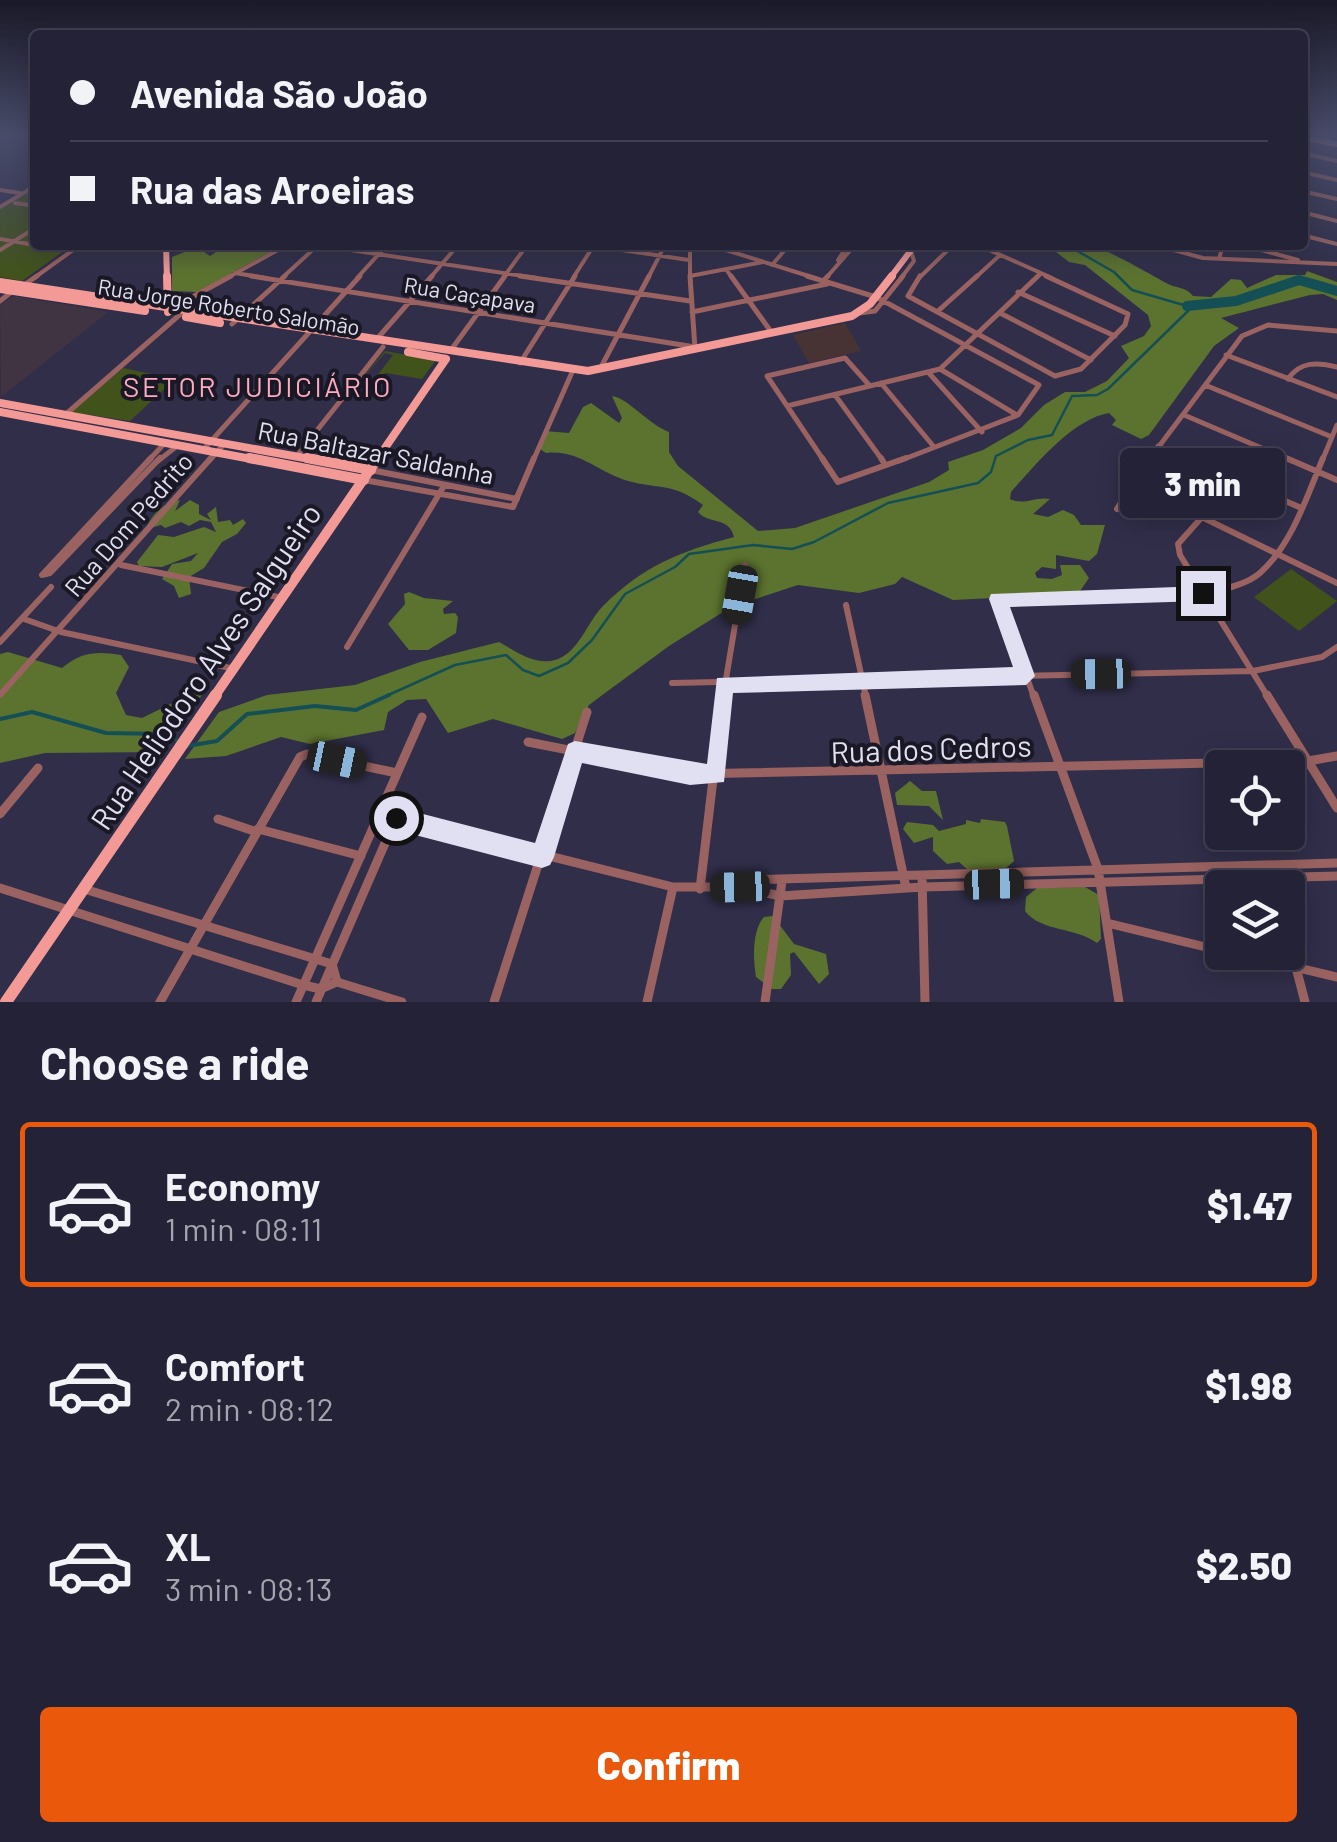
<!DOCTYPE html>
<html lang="en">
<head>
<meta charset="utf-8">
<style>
  :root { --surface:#242237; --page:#302f42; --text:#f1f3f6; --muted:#a3a4ad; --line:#413f52; --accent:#ea580c }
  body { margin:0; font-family:Barlow,sans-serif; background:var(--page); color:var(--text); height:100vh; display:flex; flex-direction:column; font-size:38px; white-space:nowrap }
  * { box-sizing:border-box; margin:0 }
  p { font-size:32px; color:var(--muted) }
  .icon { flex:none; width:55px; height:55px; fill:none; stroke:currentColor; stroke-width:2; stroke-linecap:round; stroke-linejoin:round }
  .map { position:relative; height:1002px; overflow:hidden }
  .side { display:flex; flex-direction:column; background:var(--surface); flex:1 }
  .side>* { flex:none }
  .top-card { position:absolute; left:30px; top:30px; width:1278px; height:220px; border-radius:10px; box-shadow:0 5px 25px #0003,0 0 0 2px var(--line); display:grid; align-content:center; height:220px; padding:0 40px; background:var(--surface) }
  .fabs { position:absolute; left:1205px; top:750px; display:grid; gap:20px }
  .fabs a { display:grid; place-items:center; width:100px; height:100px; border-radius:10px; background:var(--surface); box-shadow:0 5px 25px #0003,0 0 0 2px var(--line); font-size:50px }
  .end { position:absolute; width:45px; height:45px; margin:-22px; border:12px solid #e1e0f2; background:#111; box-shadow:0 0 0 5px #111 }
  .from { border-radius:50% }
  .bubble { position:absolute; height:70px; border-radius:10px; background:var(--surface); box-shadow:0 5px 25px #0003,0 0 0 2px var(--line); font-size:32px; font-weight:800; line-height:70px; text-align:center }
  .car { position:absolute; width:30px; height:60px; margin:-30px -15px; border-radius:12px; box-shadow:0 0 8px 2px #0007; background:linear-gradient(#222 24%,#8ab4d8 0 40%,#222 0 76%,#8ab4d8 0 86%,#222 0) }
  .top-card b { display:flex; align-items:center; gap:35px; height:95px; font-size:38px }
  .top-card b+b { border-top:2px solid var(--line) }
  .top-card i { width:25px; height:25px; background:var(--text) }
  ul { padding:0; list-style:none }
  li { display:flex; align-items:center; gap:30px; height:165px; margin:0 20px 15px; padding:0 20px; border:5px solid transparent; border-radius:10px }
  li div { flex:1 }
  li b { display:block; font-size:38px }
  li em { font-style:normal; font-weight:800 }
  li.selected { border-color:var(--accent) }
  li>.icon { width:90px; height:90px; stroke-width:1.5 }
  h2 { padding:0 40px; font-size:45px; line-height:120px }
  .action { display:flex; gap:20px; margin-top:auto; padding:20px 40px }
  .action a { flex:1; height:115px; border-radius:10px; background:var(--accent); color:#fff; font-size:40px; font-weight:800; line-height:115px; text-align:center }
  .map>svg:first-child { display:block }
  .industrial { fill:#483334 }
  .medical { fill:#413442 }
  .green { fill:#41531b }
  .forest { fill:#5c732f }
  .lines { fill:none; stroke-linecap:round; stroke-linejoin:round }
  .stream-far1 { stroke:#144f56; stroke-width:2.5 }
  .stream { stroke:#144f56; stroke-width:4 }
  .river { stroke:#144f56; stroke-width:10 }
  .minor-far3 { stroke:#9a6361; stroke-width:4 }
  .minor-far2 { stroke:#9a6361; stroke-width:5 }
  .minor-far1 { stroke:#9a6361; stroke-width:6 }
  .minor { stroke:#9a6361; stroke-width:9 }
  .major-far3 { stroke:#f39a97; stroke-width:6 }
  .major-far2 { stroke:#f39a97; stroke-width:8 }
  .major-far1 { stroke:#f39a97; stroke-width:10 }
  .major { stroke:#f39a97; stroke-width:12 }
  .route { fill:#e1e0f2 }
  .labels { text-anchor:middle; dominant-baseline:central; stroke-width:8; stroke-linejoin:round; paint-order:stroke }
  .far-street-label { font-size:22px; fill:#e1e0f2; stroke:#191824 }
  .street-label { font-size:25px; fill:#e1e0f2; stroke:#191824 }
  .neighbourhood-label { font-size:28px; letter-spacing:2.5px; fill:#fdabc1; stroke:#191824 }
  .near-street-label { font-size:30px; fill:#e1e0f2; stroke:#191824 }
</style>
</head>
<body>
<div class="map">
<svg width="1337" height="1002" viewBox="0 0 1337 1002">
  <rect width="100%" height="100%" fill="#302e49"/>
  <path class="industrial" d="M845,323L861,351L809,363L793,335Z"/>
  <path class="medical" d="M14,296L108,312L1,397L0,305Z"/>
  <path class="green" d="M35,189V245H72L22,281L0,277V209Z
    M385,351L436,360L422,379L386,373L376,377L393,355L385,353L348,395Z
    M123,368L175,379L130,421L71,412Z
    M1291,569L1337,601L1299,631L1254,597Z"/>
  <path class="forest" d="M226,245H253L257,250L272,251L197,292L172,291V257L197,247L210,256Z
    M1017,245C1039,245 1067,241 1089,245C1105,248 1150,274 1166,283C1176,289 1185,286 1193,296L1211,297L1231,279L1241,280L1247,288L1276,275H1305L1307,271L1337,282V300L1323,294L1310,295L1221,318L1239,328L1214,346L1149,435L1141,439L1112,425L1116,420L1109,413C1073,419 1036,464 1011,492L1010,499C1024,506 1035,496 1050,499L1033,514L1048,517L1063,510L1074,515L1081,525H1105L1097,554L1089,561L1056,555V569L1042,567L1035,573L1037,578L1052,579L1062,575L1060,565H1080L1089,578L1076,597L1050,595L953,600L902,577L895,584L859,593L798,585L731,607L669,646L601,696L589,705L575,733L562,739L493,719L448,733L426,699L407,700L388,712L384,730L310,744L281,737L226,756L185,759L219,712L267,695L355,685L420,662L499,642C517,652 537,667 558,659C579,651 588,621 603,606C643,566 681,551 734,537C729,516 709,525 698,512L703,505C671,482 662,490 628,481C597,472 579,449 546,453L540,449L545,431L569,433L583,407L591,403L619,423L622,418L612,396C628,398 648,424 669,432V452L678,466L758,531L795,528L929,482L949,470L948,462L983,450L1021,428L1044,405L1065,392H1085L1107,381L1129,358L1121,346L1144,336L1151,326L1148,315L1085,265L1069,262L1056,252Z
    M180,500L175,511L190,500L199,505V514L211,520L207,514L216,507L218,522L230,520L233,525L243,519L246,523L237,534L222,542L204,568L189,577L191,594L179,598L174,586L162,579L172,564L191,561L198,553L162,567L139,566L137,562L158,535L174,537L204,527L216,532L211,522L200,520L189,526L181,522L165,528L161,525L150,528L148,524C156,510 165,503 180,500Z
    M409,592L424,598L453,601L443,609L444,614L455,613L458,617L456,633L428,650H409L388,624L405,604L404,594Z
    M8,652L62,668C81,652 97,651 121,655L129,667L116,693L126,715L142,718L209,685L161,752L45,753L0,763V654Z
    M910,781L922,791H936L943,820L929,806L897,805L895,793Z
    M981,819L1005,822L1007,826L1014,861L1003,871L970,872L959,862L947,864L933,851V837L914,843L903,829L907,822L933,825L939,831L966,824V820L980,823Z
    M1085,887L1099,895L1101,939L1097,943C1076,927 1041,932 1025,911L1026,897L1037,888Z
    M773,916L794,944L826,954L829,974L819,984L794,952L790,954L791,975L781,989H772L756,977C753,959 752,930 764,917Z"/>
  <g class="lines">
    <path class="stream-far1" d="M384,697L455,665L506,655L523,670L539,676L568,663L592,640L625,594L675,567L689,554L753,545L792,549L814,542L888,503L978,483L991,472L996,456L1028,440L1052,435L1072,396L1097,395L1108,389L1188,311L1187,306L1132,290L1114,272L1067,245"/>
    <path class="stream" d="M0,719L32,712L106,733L164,734L180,742
      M187,746L217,741L247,714L315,706L356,710L389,695"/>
    <path class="river" d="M1187,306L1236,301L1299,280L1337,291"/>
    <path class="minor-far3" d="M1302,153L1337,161
      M1302,172L1337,180
      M0,190L20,193
      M1302,191L1337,199
      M15,203L35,206
      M0,207L35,186
      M1302,212L1337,221
      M1302,235L1337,244
      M0,239L35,245
      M38,245L62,248
      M317,245L537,278
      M588,245L689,260
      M690,245V278
      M710,245L815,278
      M888,245L911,251L914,261L901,278
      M978,245L1041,273L1036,278
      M1155,245L1203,258L1337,264
      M1243,245L1298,260
      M0,250L35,228
      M1219,259L1223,245
      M838,260L848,245
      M772,265L789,245
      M726,269L732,278
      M235,273L266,278
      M1041,273L1052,278
      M690,276L763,262
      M34,278L80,245
      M227,278L287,245
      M282,278L318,245
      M357,278L387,245
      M430,278L458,245
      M503,278L527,245
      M573,278L594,245
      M648,278L665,245
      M826,278L855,245
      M919,278L953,245
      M975,278L1000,255"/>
    <path class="minor-far2" d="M251,276L695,347
      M520,276L690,301
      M690,276L695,349
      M731,276L772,333
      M807,276L876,297L1039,385L1018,415L899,461
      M920,276L908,296L1055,376L1081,369L1125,325L1128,314L1046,276
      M824,280L828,276
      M24,285L37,276
      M1018,292L1115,336
      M0,301L14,290
      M174,307L231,276
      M938,311L977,276
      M692,312L827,284
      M859,313L875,311L903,276
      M1000,313L1091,360
      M232,324L285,276
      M376,340L432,276
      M451,350L505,276
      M1226,355L1337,397
      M520,363L575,276
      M600,369L649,276
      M940,369L1017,415
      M928,372L982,432
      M1288,379C1300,361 1318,362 1337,367
      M881,383L934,447
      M1205,385L1332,437
      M835,395L883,461
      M787,406L940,369L1038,276
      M66,414L184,311
      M1184,415L1292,461
      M1158,446L1193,461
      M203,450L360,276
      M296,457L383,347
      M148,461L165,443
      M158,461L177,446
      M209,461L225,443
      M533,461L573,370
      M824,461L767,376L845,358L870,386
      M1148,461L1242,336L1268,325L1337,331
      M1322,461L1337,425"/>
    <path class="minor-far1" d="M151,458L42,575L50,573L160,458
      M822,458L838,482L906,458
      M881,458L884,463
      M1187,458L1299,507
      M1286,458L1337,480
      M371,470L517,499
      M364,480L513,507L534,458
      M1134,484L1337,583
      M1117,509L1150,458
      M1202,517L1178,544L1180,555L1268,697
      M121,565L283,598
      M846,605L866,697
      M24,619L61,632L235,669
      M0,642L51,587
      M347,647L444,486
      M672,683L1253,671L1322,657L1337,647
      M0,695L211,458
      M723,697L745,565
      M1034,697L998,599C1054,599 1222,609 1261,572C1292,544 1307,496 1323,458"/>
    <path class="minor" d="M865,695L906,888
      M1034,695L1098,869L1119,1002
      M1267,695L1337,808
      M528,742L690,774L1308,761L1337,756
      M0,814L38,768
      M381,814L673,887H740L780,896L923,887L1337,876
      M218,819L257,832
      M258,829L361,856
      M1269,865L1274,888
      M922,875L925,1002
      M740,887L748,880L1337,863
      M0,888L303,985L321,989L337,982L402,1002
      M84,889L332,964L337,982
      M700,889L723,695
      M1107,923L1222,951
      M1288,937L1305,1002
      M1231,952L1337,977
      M160,1002L300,757L307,754L397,773
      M296,1002L422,717
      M316,1002L396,818
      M494,1002L587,712
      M647,1002L673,887
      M765,1002L782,881"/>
    <path class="major-far3" d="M1302,137L1337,144
      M166,245L167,278
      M890,278L915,245"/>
    <path class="major-far2" d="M167,276L168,312
      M0,282L588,371L852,316L870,304L892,276
      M0,289L145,311
      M186,317L220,323
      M408,352L446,359
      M0,403L321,461
      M0,412L262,461
      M376,461L446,359"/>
    <path class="major-far1" d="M249,458L364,480
      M307,458L371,470
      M214,697L378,458"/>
    <path class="major" d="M6,1002L216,695"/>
  </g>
  <linearGradient id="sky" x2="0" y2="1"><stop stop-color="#1a1928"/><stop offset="0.49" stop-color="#484c6a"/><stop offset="1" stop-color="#484c6a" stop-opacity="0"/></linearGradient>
  <rect width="1337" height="276" fill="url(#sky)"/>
  <path class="route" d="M1203,586L1212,593L1203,601L1010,607L1035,676L1026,685L733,693L724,782L690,785L582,763L554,857L550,865L542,868L396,830L388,826L385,818L388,811L396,807L535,843L568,744L575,741L707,764L717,678L1013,667L989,599L991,594Z"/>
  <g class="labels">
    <g class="far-street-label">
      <text transform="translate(470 294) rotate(9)">Rua Caçapava</text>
      <text transform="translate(229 306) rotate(9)">Rua Jorge Roberto Salomão</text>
    </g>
    <g class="street-label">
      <text transform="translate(376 452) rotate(11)">Rua Baltazar Saldanha</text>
      <text transform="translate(128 524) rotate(-49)">Rua Dom Pedrito</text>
    </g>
    <g class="neighbourhood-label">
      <text x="258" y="386">SETOR JUDICIÁRIO</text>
    </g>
    <g class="near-street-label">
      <text transform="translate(205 666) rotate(-56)">Rua Heliodoro Alves Salgueiro</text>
      <text transform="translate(931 748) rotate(-2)">Rua dos Cedros</text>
    </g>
  </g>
</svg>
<div class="fabs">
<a><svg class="icon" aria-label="locate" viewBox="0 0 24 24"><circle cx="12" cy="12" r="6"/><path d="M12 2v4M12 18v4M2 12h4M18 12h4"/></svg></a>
<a><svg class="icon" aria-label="layers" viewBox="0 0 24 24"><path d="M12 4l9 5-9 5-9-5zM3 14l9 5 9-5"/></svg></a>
</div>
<i class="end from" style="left:396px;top:818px"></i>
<i class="end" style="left:1203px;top:593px"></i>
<div class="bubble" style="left:1120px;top:448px;width:165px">3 min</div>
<i class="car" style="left:740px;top:595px;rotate:190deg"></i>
<i class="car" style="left:1101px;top:674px;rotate:269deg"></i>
<i class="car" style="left:337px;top:760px;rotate:102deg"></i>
<i class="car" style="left:994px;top:884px;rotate:88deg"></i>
<i class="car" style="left:740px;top:887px;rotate:268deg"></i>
<div class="top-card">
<b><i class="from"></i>Avenida São João</b>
<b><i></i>Rua das Aroeiras</b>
</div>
</div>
<section class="side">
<h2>Choose a ride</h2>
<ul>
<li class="selected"><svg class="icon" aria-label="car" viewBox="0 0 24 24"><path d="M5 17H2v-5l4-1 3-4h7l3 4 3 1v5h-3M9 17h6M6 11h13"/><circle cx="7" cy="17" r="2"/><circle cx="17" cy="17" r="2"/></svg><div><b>Economy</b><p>1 min · 08:11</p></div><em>$1.47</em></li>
<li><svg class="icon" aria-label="car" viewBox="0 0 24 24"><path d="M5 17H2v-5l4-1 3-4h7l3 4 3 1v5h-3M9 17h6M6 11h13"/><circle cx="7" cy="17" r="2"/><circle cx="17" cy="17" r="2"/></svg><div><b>Comfort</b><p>2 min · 08:12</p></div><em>$1.98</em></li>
<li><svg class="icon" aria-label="car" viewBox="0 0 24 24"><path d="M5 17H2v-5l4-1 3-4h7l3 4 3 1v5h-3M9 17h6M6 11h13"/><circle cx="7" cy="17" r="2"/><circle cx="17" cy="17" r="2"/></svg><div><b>XL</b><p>3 min · 08:13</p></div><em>$2.50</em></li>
</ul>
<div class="action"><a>Confirm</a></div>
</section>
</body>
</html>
